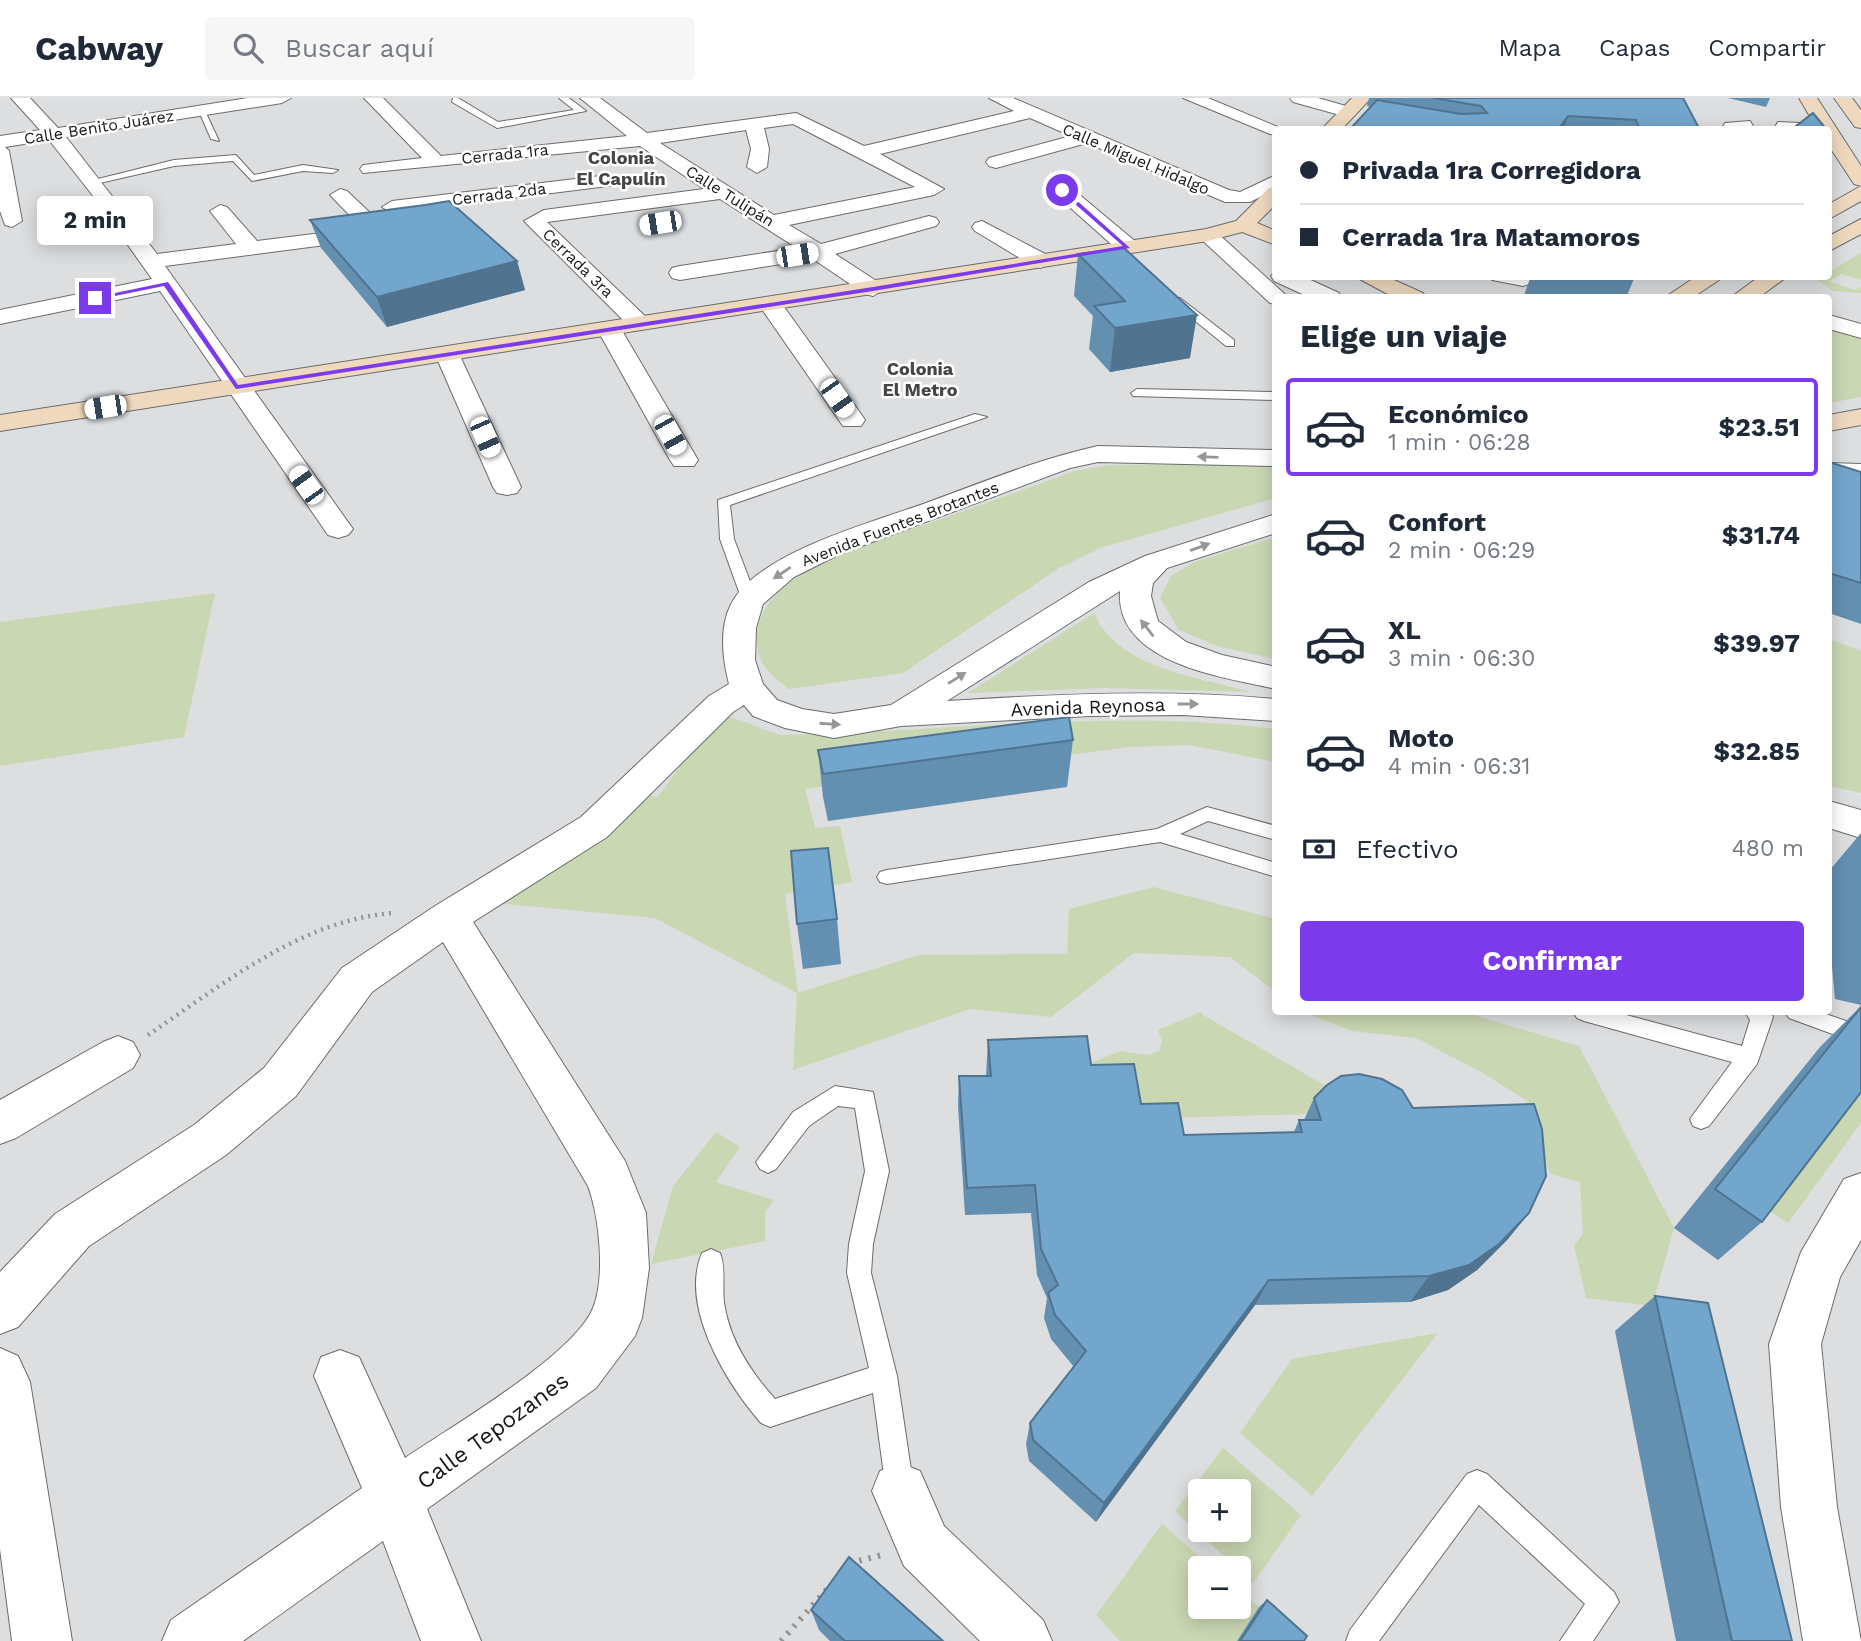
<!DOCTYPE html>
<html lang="es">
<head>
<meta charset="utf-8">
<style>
  :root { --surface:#fff; --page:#f6f6f7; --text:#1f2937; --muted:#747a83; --line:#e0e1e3; --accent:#7c3aed }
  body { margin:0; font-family:"Work Sans",sans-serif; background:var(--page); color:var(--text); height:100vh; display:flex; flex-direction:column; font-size:26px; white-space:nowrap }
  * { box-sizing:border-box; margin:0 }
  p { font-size:23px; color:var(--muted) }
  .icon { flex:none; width:38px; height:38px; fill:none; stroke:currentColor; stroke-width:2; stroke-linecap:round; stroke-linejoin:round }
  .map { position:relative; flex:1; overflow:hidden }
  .panel { position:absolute; left:1272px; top:196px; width:560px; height:721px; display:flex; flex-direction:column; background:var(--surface); border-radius:7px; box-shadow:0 4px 18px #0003 }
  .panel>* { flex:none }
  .banner { position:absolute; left:1272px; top:28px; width:560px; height:154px; border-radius:7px; box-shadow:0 4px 18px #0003; display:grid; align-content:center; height:154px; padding:0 28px; background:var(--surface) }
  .controls { position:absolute; left:1188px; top:1381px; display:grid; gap:14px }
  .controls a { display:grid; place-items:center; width:63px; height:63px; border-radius:7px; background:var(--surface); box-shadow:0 4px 18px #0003; font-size:35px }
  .end { position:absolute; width:32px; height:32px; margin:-16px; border:9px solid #7c3aed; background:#fff; box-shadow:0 0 0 4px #fff }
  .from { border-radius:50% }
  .bubble { position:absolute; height:49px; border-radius:7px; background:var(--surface); box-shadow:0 4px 18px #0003; font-size:23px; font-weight:700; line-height:49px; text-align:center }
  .car { position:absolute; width:21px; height:42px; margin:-21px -10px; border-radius:9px; box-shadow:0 0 5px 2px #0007; background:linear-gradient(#fff 24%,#345 0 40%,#fff 0 76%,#345 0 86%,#fff 0) }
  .banner b { display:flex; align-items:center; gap:24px; height:66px; font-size:26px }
  .banner b+b { border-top:2px solid var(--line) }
  .banner i { width:18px; height:18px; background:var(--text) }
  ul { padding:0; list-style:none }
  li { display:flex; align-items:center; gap:21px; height:98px; margin:0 14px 10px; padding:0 14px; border:4px solid transparent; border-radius:7px }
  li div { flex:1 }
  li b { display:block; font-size:26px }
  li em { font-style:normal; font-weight:700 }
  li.active { border-color:var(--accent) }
  li>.icon { width:63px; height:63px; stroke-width:1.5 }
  h2 { padding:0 28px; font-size:32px; line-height:84px }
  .pay { display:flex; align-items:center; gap:18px; height:77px; padding:0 28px; font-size:26px }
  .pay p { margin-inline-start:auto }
  .primary-button { display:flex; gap:14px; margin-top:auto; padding:14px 28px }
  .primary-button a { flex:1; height:80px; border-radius:7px; background:var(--accent); color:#fff; font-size:28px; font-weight:700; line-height:80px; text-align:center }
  header { display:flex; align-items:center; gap:42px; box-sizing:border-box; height:98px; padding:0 35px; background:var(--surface); border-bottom:2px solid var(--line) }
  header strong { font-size:33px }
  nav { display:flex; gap:38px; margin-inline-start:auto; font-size:24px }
  .search { width:490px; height:63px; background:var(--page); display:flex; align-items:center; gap:18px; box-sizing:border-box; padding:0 24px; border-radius:7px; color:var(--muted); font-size:26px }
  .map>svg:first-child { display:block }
  .green { fill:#cad7b3; fill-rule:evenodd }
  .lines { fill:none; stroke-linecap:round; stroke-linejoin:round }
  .lane-casing { stroke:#6a6c6e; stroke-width:2 }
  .street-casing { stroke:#6a6c6e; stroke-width:2 }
  .secondary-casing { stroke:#6a6c6e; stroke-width:2 }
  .path-far1 { stroke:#919395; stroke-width:4.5; stroke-dasharray:2 5; stroke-linecap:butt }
  .path { stroke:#919395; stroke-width:6; stroke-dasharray:2.5 7; stroke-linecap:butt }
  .lane { fill:#fff; fill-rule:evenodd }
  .street { fill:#fff; fill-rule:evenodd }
  .secondary { fill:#eed9be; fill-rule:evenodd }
  .wall { fill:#638fb0 }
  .shaded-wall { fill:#507490 }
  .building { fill:#73a6cd; stroke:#507490; stroke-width:2 }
  .oneway { fill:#969797 }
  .route { fill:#7c3aed }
  .labels { text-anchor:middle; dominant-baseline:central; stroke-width:5; stroke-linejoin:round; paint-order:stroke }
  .far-street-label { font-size:16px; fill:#161718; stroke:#fff }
  .far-neighbourhood-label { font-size:18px; font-weight:bold; fill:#434546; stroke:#fff }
  .street-label { font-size:19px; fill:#161718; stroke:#fff }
  .near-street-label { font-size:23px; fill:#161718; stroke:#fff }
</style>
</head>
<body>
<header>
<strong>Cabway</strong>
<div class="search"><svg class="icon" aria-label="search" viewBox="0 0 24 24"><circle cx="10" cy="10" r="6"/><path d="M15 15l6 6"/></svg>Buscar aquí</div>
<nav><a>Mapa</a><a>Capas</a><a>Compartir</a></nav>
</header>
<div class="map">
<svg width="1861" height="1543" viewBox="0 0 1861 1543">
  <rect width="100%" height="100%" fill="#dcdee0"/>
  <path class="green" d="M1861,155V182L1841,176L1829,183L1855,192L1861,189V195L1833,193L1817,182L1829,178V174Z
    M1829,232L1861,241V299L1829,305Z
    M1276,366V400L1103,449L1059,470L903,575L789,591C768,576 755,563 757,535C764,468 885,442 938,422C983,406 1029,390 1074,373L1109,367Z
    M1276,439V561L1220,549L1179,532L1160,500L1171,478L1194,464Z
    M215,495L184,639L0,668V524Z
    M1094,515C1118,571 1199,579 1251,594L1104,590L968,595Z
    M1829,541L1861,553V695L1829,688Z
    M716,618C739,617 760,633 783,637C947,634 1111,610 1276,631V664L1189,647L1129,649L805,691L815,730L840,728L852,784L785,796L798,895L918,857L1067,856L1069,811L1153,789L1276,821V894L1230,859L1134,855L1051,919L970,911L793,972L797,895L655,820L495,805L634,694L658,699Z
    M1201,914L1203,917L1366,1011L1313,1016L1166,1020L1082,969L1120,953L1148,957L1159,953L1162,943L1158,932Z
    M1302,914H1463L1579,948L1674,1130L1652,1208L1586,1200L1574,1147L1583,1136L1580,1084L1550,1076L1527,1003L1483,975L1416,940L1352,933Z
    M1861,975V1025L1788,1125L1759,1106Z
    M716,1034L740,1049L716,1084L774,1102L765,1115V1143L651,1166L673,1088Z
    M1438,1235L1312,1398L1240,1335L1292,1261Z
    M1223,1350L1301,1417L1253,1485L1175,1413ZM1200,1393H1239V1432H1200Z
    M1162,1426L1213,1470H1200V1508H1239V1493L1259,1509L1237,1543H1120L1096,1517Z"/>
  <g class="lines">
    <g class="lane-casing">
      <path id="lane" d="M453,0H458L498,24L574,12L559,0H569L586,13L497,30L452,4Z
        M198,11L205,13L219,43L211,41Z
        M1750,23L1753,28L1721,32L1725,25Z
        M1778,24L1821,26L1826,29L1816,32L1775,29Z
        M236,57L254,77L303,67L338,72L333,75L303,73L252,83L233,63L174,68L91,87L86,84L174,62Z
        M1535,178H1555L1523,188L1492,182C1503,175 1522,182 1535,178Z
        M1172,200H1180L1234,242V248H1226L1172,204Z
        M1137,291L1276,294V302L1133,298L1131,295Z
        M975,316L987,319L730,407L734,441L757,502L749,507L743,505L720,441L718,402Z
        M1829,365L1861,366V374L1829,373Z
        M1207,709L1276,728V742L1208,723L1180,736L1276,765V779L1160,744L887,786L880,784L877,779L880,774L887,772L1157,731Z
        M1573,914H1615L1742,948L1750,922L1745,914H1770L1773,919L1757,966L1709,1028L1701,1031L1693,1028L1690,1021L1732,964L1584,923L1577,920Z
        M1785,914H1820L1846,923L1849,929L1846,935L1838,938L1789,920Z
        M835,988L873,994L889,1073L873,1146L871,1175L897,1278L914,1392L910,1402L900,1406L890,1402L886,1392L873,1295L770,1329L761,1325C727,1286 679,1209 702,1155L711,1151L720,1155C726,1169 722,1188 724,1204C729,1241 750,1273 775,1301L869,1270L847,1175L849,1146L865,1073L855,1010L838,1008L809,1028L776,1071L768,1075L760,1071L756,1064L793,1014Z
        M1477,1372L1487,1376L1614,1494L1619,1504L1593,1543H1560L1585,1506L1479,1407L1379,1543H1346L1350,1532L1467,1376Z"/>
    </g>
    <g class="street-casing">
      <path id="street" d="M11,0H30L58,30L248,0H291L282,5L66,39L157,156L236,146L210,113L220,107L227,109L257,143L362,130L330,97L340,91L347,93L386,130L390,134L379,140L165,168L353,431L348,437L338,440L328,437L160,193L0,226V212L152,181L94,99L49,42L5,49L9,53L22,123L12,129L5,127L0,113V38L40,32Z
        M364,0H383L441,58L627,38L580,0H600L647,35L796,15L864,48L1014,13L989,0H1013L1229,92L1240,94L1276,77V91L1250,104H1225L1087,45L996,70L989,68L986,64L989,60L1071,38L1030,20L880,56L944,91L934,97L789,127L821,146L929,118L936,120L939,124L936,128L835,156L881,186L884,191L873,198L865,196L813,161L680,182L672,180L669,175L672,170L680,168L797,150L720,101L547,124L648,221L652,226L648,231H632L524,123L544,112L704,91L640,48L363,75L360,71L363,67L422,60ZM793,26L915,89L774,117L660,45L746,32L751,51L747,69L757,75L767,69L769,51L764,30Z
        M1183,0H1208L1285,32H1276V37L1270,36Z
        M1290,0H1318L1353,10L1356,14L1347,19L1293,4Z
        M609,77L616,79L619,83L616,87L392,115L382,109L392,103Z
        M1062,86L1069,88L1136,144L1139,149L1136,154H1120L1055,96L1052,92L1055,88Z
        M982,123L1049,158L1052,163L1041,170L1033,168L975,133L972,129L975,125Z
        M1208,131L1215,133L1289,200H1276V206L1270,205L1201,141L1197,137Z
        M1276,173V178H1302L1339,195L1342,200H1311L1274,183L1271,178Z
        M771,200L779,202L861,316L865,322L861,328H843L759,207L763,202Z
        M1829,217L1861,226V240L1829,231Z
        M609,224L617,226L621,231L698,362L694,368H674L670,362L597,231L601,226Z
        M447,249L456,251L459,256L521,389L517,395L507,397L497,395L493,389L435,256L438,251Z
        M1098,348L1276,352V368L1098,364L1070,370L840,456L794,479L763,506L756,530L755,562L763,586L777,602L802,611L834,616L891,607L1089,484L1145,458L1276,416V435L1167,470L1153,485L1151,498L1158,523L1186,544L1222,557L1276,569V591C1224,579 1115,566 1120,493L947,603C1057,596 1166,591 1276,601V623L1183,617L1089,618L901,628L834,640L785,630L753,618L744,607L733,614L607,739L473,824L625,1063L646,1115L649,1170L642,1220L635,1238L596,1290L427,1411L481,1543H421L383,1443L243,1543H162L171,1522L362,1390L314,1278L321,1259L340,1252L359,1259L405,1360C451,1329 574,1257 593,1210C606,1178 599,1118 588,1088L443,844L372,894L296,998L226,1057L89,1148L18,1229L0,1236V1174L55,1116L194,1027L264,970L342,870L435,808L581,719L709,598L729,586C722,559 718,523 736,498C769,452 873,424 926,405C983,384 1039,361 1098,348Z
        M1829,703L1861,712V740L1829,730Z
        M118,938L133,944L140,957L133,970L16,1040L0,1046V1002L103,944Z
        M1861,1075V1142L1840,1179L1821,1246L1837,1409L1861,1543H1803L1781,1409L1769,1246L1801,1154L1844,1081Z
        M0,1250L18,1258L30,1284L72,1543H12L0,1451Z
        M900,1365L920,1373L944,1428L1043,1522L1052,1543H980L904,1468L872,1393L880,1373Z"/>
    </g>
    <g class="secondary-casing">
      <path id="secondary" d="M1352,0H1371L1341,32H1321Z
        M1799,0H1817L1861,68V88L1854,86L1829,48V32H1818Z
        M1834,0H1852L1861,12V30L1855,29Z
        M1276,88V106L1257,125L1276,133V147L1242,134L1208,143L0,333V317L1206,131L1236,123L1269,90Z
        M1861,88V103L1829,121V106Z
        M1861,121V136L1829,153V138Z
        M1354,178H1385L1423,195L1426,200H1395Z
        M1697,178H1725L1692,200H1664Z
        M1760,178H1788L1758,200H1730Z
        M1861,311V327L1829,333V317Z"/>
    </g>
    <path class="path-far1" d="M148,937C222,887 301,822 393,815"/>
    <path class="path" d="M850,1465L882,1457
      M781,1543L828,1490"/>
    <use href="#lane" class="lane"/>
    <use href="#street" class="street"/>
    <use href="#secondary" class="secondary"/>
  </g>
  <path class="wall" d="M1369,0H1683L1700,32H1349L1370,9L1367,8Z
    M1728,0H1770L1766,9Z
    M310,122L517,163L525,192L387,229L321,150Z
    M1078,156L1190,260L1110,274L1089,251L1093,218L1074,198Z
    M1531,178H1635L1626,200H1523Z
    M1829,364L1861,374V526L1829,515Z
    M1073,642L1067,689L828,723L823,699L818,652Z
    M1861,735V907L1835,901L1829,837V773Z
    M837,821L841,866L803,871L797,826Z
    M1861,908L1762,1124L1718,1162L1674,1130L1820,949Z
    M988,942L1091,967L1141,1006L1184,1037L1294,1034L1299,1022H1304L1314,1000L1413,1010L1529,1115L1507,1142L1477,1172L1448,1192L1410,1204L1255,1207L1096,1424L1029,1363L1026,1346L1030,1325L1074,1269L1051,1241L1044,1220L1047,1200L1037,1177L1031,1115L965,1117L958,1008L959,978H986Z
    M1655,1198L1792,1543H1676L1615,1233Z
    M1267,1502L1304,1543H1237L1259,1509Z
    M811,1512L943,1543H830L819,1532Z"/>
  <path class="shaded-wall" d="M1568,18L1563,32H1558Z
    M517,163L525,192L387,229L377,199Z
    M1197,217L1190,260L1110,274L1115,230Z
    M1529,1115L1507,1142L1477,1172L1448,1192L1410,1204L1429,1178Z
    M1269,1182L1255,1207L1096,1424L1104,1405Z"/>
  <path class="building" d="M1433,0H1683L1700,32H1640L1636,22L1568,18L1558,32H1349L1377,2L1461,16L1487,15L1481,8Z
    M1813,15L1827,32H1791Z
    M449,103L517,163L377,199L310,122L425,107Z
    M1124,150L1197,217L1115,230L1094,208L1125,203L1078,156Z
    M1829,364L1861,374V485L1829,475Z
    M1069,619L1073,642L823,676L818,652Z
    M828,750L837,821L797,826L791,753Z
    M1861,909V994L1762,1124L1715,1091Z
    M1087,938L1091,967L1134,966L1141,1006L1178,1005L1184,1037L1302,1034L1299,1022H1321L1314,1000L1327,987L1341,978L1359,976L1382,981L1402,992L1413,1010L1534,1006L1542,1031L1546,1078L1529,1115L1499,1146L1469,1167L1429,1178L1269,1182L1104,1405L1033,1342L1030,1325L1086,1253L1055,1217L1048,1195L1058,1187L1041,1151L1035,1087L967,1090L959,978H991L988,942Z
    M1655,1198L1708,1205L1792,1543H1732Z
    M849,1459L943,1543H845L811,1512Z
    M1267,1502L1307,1538L1304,1543H1240Z"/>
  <defs><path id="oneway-solid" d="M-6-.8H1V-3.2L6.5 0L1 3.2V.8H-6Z" transform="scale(1.75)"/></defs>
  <g class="oneway">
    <use href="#oneway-solid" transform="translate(1208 359) rotate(-178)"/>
    <use href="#oneway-solid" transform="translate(1200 449) rotate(-20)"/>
    <use href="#oneway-solid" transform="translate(782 475) rotate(146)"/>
    <use href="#oneway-solid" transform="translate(1147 530) rotate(-128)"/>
    <use href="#oneway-solid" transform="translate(957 580) rotate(-32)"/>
    <use href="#oneway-solid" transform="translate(1188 606)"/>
    <use href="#oneway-solid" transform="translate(830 626) rotate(4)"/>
  </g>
  <path class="route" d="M1064,91L1130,150L873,193L236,291L164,188L95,202L91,200L168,184L238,287L873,189L1123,148L1059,92Z"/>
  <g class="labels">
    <g class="far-street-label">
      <text transform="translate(99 29) rotate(-9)">Calle Benito Juárez</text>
      <text transform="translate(505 56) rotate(-6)">Cerrada 1ra</text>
      <text transform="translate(1136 61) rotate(23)">Calle Miguel Hidalgo</text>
      <text transform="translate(499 96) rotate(-7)">Cerrada 2da</text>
      <text transform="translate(730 98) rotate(32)">Calle Tulipán</text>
      <text transform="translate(578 165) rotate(44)">Cerrada 3ra</text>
      <text transform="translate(900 426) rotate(-21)">Avenida Fuentes Brotantes</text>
    </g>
    <g class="far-neighbourhood-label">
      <text x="621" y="59">Colonia<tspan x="621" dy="21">El Capulín</tspan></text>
      <text x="920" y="270">Colonia<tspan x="920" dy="21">El Metro</tspan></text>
    </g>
    <g class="street-label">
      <text transform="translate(1088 609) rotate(-2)">Avenida Reynosa</text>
    </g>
    <g class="near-street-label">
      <text transform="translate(493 1333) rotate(-36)">Calle Tepozanes</text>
    </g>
  </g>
</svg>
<div class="controls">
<a>+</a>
<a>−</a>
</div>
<i class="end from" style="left:1062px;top:92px"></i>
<i class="end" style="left:95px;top:200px"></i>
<div class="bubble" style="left:37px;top:98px;width:116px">2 min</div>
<i class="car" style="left:660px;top:125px;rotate:261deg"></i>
<i class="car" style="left:797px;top:157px;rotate:81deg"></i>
<i class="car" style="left:837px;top:300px;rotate:145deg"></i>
<i class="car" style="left:105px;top:309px;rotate:261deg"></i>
<i class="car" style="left:670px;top:337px;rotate:151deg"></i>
<i class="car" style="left:485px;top:339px;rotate:156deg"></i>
<i class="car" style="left:306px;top:387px;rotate:324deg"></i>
<div class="banner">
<b><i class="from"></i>Privada 1ra Corregidora</b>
<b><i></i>Cerrada 1ra Matamoros</b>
</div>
<section class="panel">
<h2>Elige un viaje</h2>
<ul>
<li class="active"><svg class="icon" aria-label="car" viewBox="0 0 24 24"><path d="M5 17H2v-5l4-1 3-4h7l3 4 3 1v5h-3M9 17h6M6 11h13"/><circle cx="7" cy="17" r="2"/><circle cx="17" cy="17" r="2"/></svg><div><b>Económico</b><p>1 min · 06:28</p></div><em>$23.51</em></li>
<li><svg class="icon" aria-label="car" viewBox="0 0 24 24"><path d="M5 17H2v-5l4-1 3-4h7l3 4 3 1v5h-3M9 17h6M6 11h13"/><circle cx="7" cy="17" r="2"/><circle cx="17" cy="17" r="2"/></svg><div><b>Confort</b><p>2 min · 06:29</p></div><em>$31.74</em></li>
<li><svg class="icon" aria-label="car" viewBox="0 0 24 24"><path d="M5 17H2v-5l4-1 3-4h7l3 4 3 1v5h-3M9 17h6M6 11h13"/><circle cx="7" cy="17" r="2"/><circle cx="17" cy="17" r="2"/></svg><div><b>XL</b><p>3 min · 06:30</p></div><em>$39.97</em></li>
<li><svg class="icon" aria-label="car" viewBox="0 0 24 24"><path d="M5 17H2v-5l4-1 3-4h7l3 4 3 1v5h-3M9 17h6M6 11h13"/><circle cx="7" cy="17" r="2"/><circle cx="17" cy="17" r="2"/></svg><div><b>Moto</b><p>4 min · 06:31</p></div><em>$32.85</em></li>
</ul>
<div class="pay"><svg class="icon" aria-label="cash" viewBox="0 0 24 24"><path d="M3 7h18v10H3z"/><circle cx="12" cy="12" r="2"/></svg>Efectivo<p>480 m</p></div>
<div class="primary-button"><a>Confirmar</a></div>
</section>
</div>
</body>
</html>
